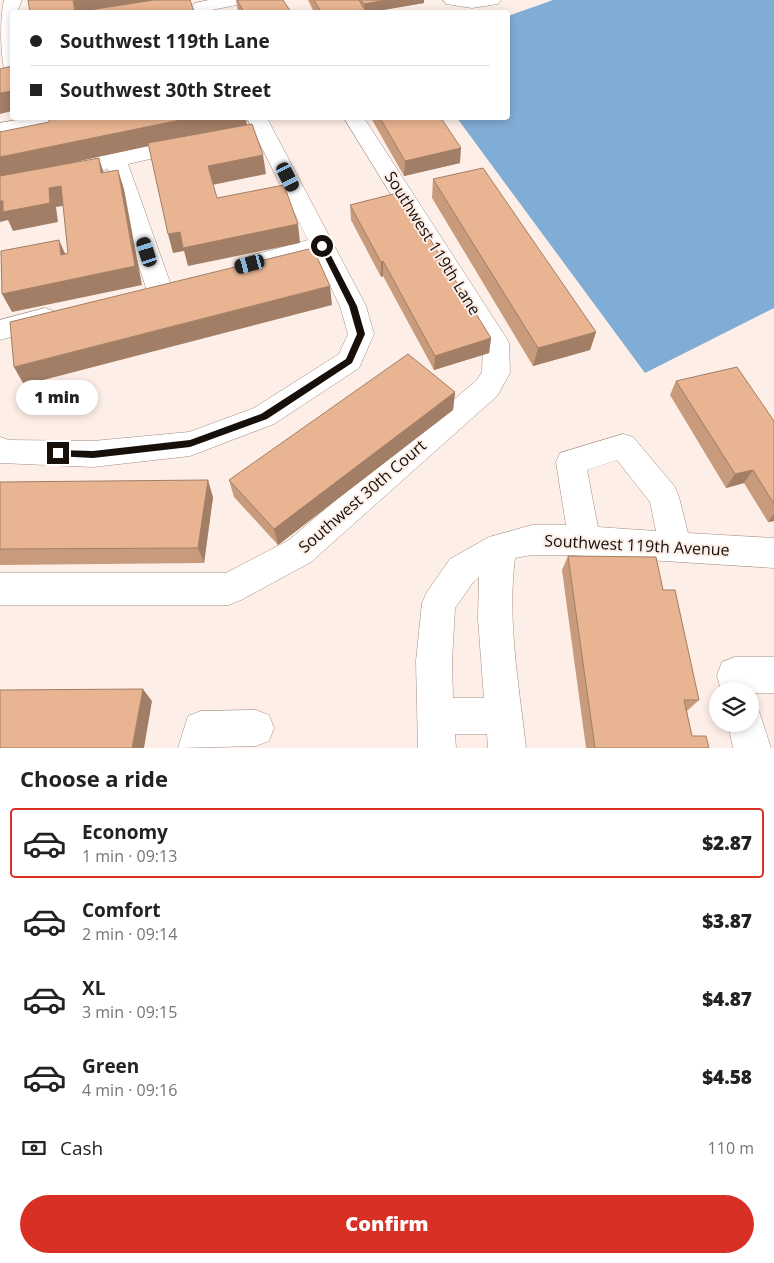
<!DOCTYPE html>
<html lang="en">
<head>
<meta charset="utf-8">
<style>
  :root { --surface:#fff; --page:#f6f6f6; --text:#222; --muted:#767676; --line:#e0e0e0; --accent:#d93025 }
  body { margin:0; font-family:"Open Sans",sans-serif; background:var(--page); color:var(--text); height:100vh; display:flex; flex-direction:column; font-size:19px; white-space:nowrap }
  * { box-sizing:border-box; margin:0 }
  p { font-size:16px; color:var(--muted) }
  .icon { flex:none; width:28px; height:28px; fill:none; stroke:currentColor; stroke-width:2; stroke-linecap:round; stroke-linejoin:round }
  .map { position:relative; height:748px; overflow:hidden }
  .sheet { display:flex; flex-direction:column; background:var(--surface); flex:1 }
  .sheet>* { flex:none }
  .hud { position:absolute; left:10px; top:10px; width:500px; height:110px; border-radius:5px; box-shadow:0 2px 8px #0003; display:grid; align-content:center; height:110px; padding:0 20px; background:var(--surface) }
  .fabs { position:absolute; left:709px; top:682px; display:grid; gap:10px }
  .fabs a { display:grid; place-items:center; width:50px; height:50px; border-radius:50%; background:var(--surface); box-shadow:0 2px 8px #0003; font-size:25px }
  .end { position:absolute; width:22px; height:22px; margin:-11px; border:6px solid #160f0a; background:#fff; box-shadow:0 0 0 2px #fff }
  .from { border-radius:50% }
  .bubble { position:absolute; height:35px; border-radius:18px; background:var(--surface); box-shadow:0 2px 8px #0003; font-size:16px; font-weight:800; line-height:35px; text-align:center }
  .car { position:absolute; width:15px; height:30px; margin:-15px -8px; border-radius:6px; box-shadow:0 0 4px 1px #0007; background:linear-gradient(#222 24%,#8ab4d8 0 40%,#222 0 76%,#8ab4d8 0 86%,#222 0) }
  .hud b { display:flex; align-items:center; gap:18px; height:48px; font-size:19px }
  .hud b+b { border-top:1px solid var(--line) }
  .hud i { width:12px; height:12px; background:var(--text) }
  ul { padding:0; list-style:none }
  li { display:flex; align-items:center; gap:15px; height:70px; margin:0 10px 8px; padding:0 10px; border:2px solid transparent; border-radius:5px }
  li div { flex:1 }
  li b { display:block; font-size:19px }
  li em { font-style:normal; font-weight:800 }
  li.selected { border-color:var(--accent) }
  li>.icon { width:45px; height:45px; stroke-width:1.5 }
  h2 { padding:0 20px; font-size:22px; line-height:60px }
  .pay { display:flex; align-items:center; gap:12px; height:55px; padding:0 20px; font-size:19px }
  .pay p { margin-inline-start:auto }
  .button { display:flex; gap:10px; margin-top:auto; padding:10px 20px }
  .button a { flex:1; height:58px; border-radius:30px; background:var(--accent); color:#fff; font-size:20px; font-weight:800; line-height:58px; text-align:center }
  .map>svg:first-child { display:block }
  .water { fill:#80add6 }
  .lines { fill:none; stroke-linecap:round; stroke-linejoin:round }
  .minor-casing { stroke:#a18e81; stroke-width:1 }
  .minor { fill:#fff; fill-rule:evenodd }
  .wall { fill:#c89b7d }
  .shaded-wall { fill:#a27e66 }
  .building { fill:#e8b491; stroke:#a27e66 }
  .route { fill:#160f0a }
  .labels { text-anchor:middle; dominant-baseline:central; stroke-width:4; stroke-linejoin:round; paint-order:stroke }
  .street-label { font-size:16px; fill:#160f0a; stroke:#fdefe7 }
</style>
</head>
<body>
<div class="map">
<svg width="774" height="748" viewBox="0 0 774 748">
  <rect width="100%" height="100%" fill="#fdefe7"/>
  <path class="water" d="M553,0H774V308L645,373L457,118H508V16Z"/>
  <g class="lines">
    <g class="minor-casing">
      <path id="minor" d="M4,0H22L17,12H12V73L5,71C0,57 0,15 4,0Z
        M209,0H245L242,4L201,12L195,11L192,7L195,3Z
        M443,0H501L498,4L472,8L446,4Z
        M28,118H69L66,122L0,135V123Z
        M247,118H267L366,306L374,334L359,368L274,424L190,456L93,467L0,463V437L9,440L93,441L189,432L254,408L339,354L348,334L340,306L315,255L258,271L249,268L246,262L249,256L308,240Z
        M344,118H364L505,336L509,343L510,373L497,396L311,562L241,600L229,605H0V573H226L289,540L477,380L482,372L483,344Z
        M186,137L194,139L197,144L194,149L128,164L172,288L168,294L159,297L150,294L146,288L108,169L0,193V179Z
        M45,308L54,311L58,318L54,325L0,340V320Z
        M623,434L633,437L675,487L679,497L688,533L774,538V568L568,555H532L515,558C507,621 519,685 526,748H488L487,734H455L456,748H418L416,661L422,603L427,592L450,559L489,537L532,525H566L556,462L560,453ZM617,460L650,502L656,531L598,527L587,470ZM479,577L478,619L484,698H453L452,661L455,608L474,581Z
        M735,657H774V693H756L750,704V691H721L717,675L722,662Z
        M750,707L759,711L771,748H733L728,724H750Z
        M256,710L269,715L274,728L269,741L256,746L178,748L188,716L201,711Z"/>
    </g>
    <use href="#minor" class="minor"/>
  </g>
  <path class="wall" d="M236,0H283L291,12H238Z
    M308,0H424V3L371,12H314Z
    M371,118H441L460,163L404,176Z
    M433,179L596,332L590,350L533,366L432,198Z
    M350,205L491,338L489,353L434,370L383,276L381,277L351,220Z
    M676,381L774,421V521L768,522L744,483L726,488L670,395Z
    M455,392L453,410L278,545L234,497L229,480Z
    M0,482L213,497L204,563L0,565Z
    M568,556L663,590L699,700L687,711L692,736L709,748H586L562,570Z"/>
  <path class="shaded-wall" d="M73,0H185L75,12Z
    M385,0H424V3L371,12H364V4Z
    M12,91V111L0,114V93Z
    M190,118H246L247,125L0,178V157Z
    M461,148L460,163L404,176L405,161Z
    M263,155L266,174L212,185L208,166Z
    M99,158L105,177L101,173Z
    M118,170L124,189L142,285L12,312L2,294L135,266Z
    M61,186L69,205L56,207L58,222L13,231L8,220L0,222V201L49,188Z
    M298,224L300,243L188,266L184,251L173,253L168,234L180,232Z
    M59,240L67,258L61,255Z
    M383,261V276L381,277V262Z
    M330,286L332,305L24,385L14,367Z
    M596,332L590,350L533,366L538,348Z
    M491,338L489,353L434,370L435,356Z
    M455,392L453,410L278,545L274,529Z
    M753,470L744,483L726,488L735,474Z
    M208,480L213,497L204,563L198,548Z
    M774,514V521L768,522Z
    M143,689L152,701L144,748H132Z"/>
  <path class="building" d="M28,0H73L75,12H30Z
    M154,0H190L194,12H76Z
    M237,0H283L291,12H244Z
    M314,0H359L366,12H321Z
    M361,0H385L364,4Z
    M12,66V91L0,93V69Z
    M49,118H190L0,157V132L49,122Z
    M380,118H441L461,148L405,161Z
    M252,124L263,155L208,166L217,198L284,185L298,224L183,248L180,232L168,234L148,143Z
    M99,158L101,173L118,170L135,266L2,294L1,251L59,240L61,255L68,253L61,186L49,188L50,203L3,212V201H0V176Z
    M483,168L596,332L538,348L433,179Z
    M401,192L491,338L435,356L383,261L381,262L350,205Z
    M313,248L330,286L14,367L10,322Z
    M408,354L455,392L274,529L229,480Z
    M737,367L774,421V504L753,470L735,474L676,381Z
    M208,480L198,548L0,549V482Z
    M568,556L656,557L663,590H675L699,700H684L692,736H706L709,748H595Z
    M143,689L132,748H0V690Z"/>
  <path class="route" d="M322,243L326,246L357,306L365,334L352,363L267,419L190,447L93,458L55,456V451L58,450L93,451L190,440L261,414L346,359L357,334L349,306L319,246Z"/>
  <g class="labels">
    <g class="street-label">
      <text transform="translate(433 243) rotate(58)">Southwest 119th Lane</text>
      <text transform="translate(362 496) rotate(-41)">Southwest 30th Court</text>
      <text transform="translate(637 545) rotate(3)">Southwest 119th Avenue</text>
    </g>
  </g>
</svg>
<div class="fabs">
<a><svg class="icon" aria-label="layers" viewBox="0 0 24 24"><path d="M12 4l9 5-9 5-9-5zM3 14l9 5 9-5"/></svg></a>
</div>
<i class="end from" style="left:322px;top:246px"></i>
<i class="end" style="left:58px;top:453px"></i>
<div class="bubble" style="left:16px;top:380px;width:82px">1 min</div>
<i class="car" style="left:288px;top:177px;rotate:153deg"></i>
<i class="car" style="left:147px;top:252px;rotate:342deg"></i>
<i class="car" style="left:250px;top:264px;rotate:255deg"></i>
<div class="hud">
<b><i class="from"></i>Southwest 119th Lane</b>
<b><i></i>Southwest 30th Street</b>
</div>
</div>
<section class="sheet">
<h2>Choose a ride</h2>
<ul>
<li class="selected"><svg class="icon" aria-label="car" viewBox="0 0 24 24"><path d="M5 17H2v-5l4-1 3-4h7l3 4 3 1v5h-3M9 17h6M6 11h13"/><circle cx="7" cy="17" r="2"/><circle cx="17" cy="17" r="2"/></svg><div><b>Economy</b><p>1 min · 09:13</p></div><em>$2.87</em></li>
<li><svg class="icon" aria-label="car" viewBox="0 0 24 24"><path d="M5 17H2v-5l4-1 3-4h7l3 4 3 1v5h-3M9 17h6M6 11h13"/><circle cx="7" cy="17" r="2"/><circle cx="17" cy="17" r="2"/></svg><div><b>Comfort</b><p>2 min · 09:14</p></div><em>$3.87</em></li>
<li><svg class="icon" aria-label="car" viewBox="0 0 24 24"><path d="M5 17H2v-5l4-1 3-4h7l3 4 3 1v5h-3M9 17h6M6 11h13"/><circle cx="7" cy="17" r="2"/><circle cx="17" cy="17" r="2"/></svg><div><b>XL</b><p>3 min · 09:15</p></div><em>$4.87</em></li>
<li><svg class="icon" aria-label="car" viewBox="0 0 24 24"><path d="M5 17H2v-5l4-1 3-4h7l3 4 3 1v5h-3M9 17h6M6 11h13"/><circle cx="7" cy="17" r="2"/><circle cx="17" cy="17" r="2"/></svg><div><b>Green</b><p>4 min · 09:16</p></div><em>$4.58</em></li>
</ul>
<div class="pay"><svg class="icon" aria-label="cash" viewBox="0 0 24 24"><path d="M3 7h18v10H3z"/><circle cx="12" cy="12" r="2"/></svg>Cash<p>110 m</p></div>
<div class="button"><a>Confirm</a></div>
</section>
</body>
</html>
